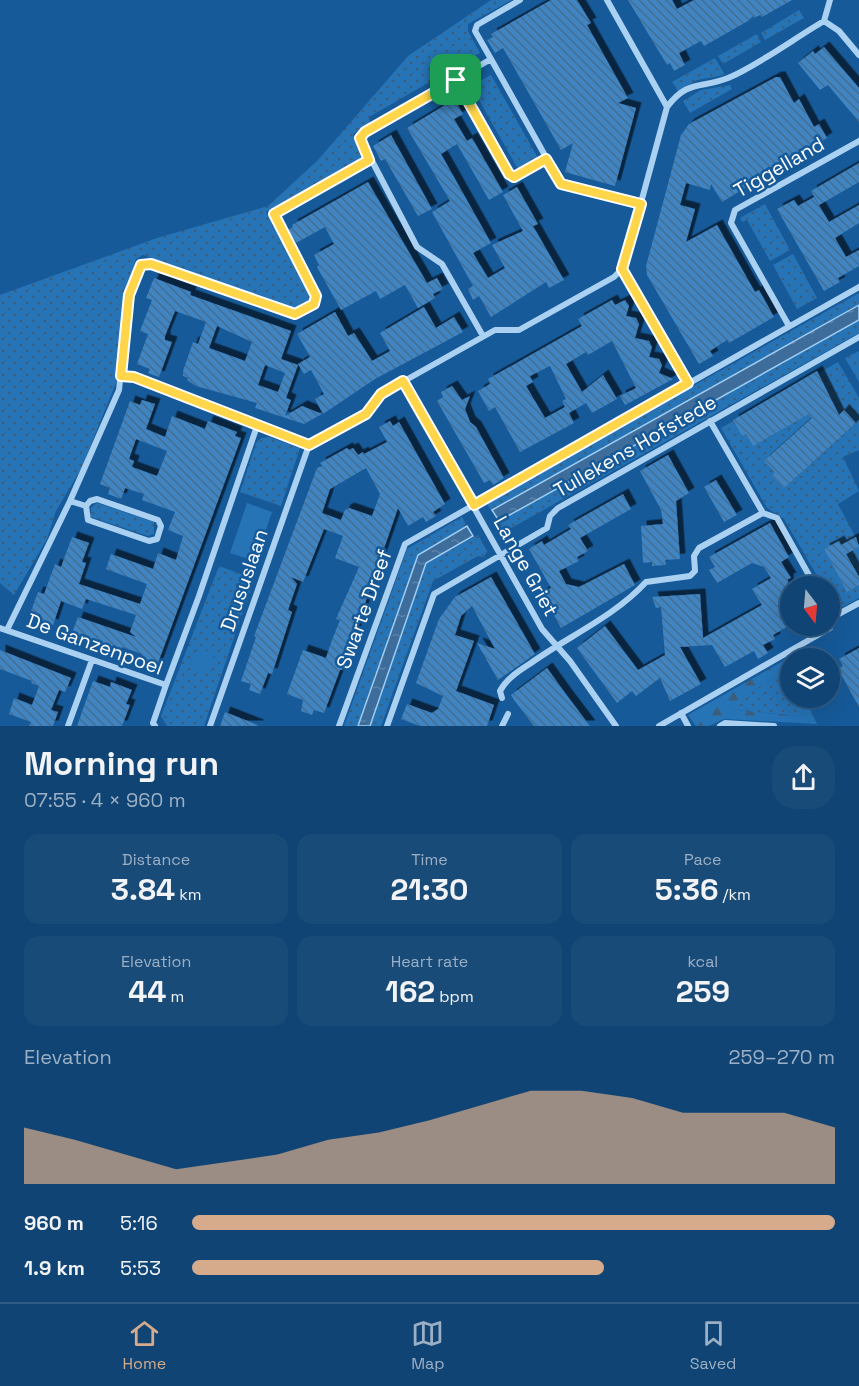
<!DOCTYPE html>
<html lang="en">
<head>
<meta charset="utf-8">
<style>
  :root { --surface:#104474; --page:#194b79; --text:#f1f3f6; --muted:#9cb0c5; --line:#305c86; --accent:#d6ab8b }
  body { margin:0; font-family:"Space Grotesk",sans-serif; background:var(--page); color:var(--text); height:100vh; display:flex; flex-direction:column; font-size:22px; white-space:nowrap }
  * { box-sizing:border-box; margin:0 }
  p { font-size:20px; color:var(--muted) }
  .icon { flex:none; width:33px; height:33px; fill:none; stroke:currentColor; stroke-width:2; stroke-linecap:round; stroke-linejoin:round }
  .map { position:relative; height:726px; overflow:hidden }
  .sheet { display:flex; flex-direction:column; background:var(--surface); flex:1 }
  .sheet>* { flex:none }
  .needle { width:39px; rotate:164deg }
  .buttons { position:absolute; left:780px; top:576px; display:grid; gap:12px }
  .buttons a { display:grid; place-items:center; width:60px; height:60px; border-radius:50%; background:var(--surface); box-shadow:0 6px 24px #0002,0 0 0 2px var(--line); font-size:30px }
  .pin { position:absolute; display:grid; place-items:center; width:51px; height:51px; color:#fff; margin:-26px; border-radius:12px; box-shadow:0 3px 9px #0006 }
  .round { display:grid; place-items:center; flex:none; width:63px; height:63px; border-radius:24px; background:var(--page) }
  .head { display:flex; align-items:center; justify-content:space-between; height:102px; padding:0 24px }
  h1 { font-size:33px; font-weight:700; line-height:45px }
  .figures { display:grid; grid-template-columns:repeat(3,1fr); gap:9px; height:102px; padding:6px 24px }
  .figures div { display:grid; align-content:center; border-radius:15px; background:var(--page); text-align:center }
  .figures b { font-size:30px; font-weight:700 }
  .figures small { font-size:16px; font-weight:400 }
  .figures p { font-size:16px }
  .chart { height:168px; padding:12px 24px }
  .chart p { display:flex; justify-content:space-between }
  .chart svg { width:100%; height:108px; margin-top:6px; fill:var(--accent); opacity:.7 }
  ul { padding:0 24px; list-style:none; font-size:20px }
  li { display:grid; grid-template-columns:96px 72px 1fr; align-items:center; height:45px }
  li i { height:15px; border-radius:8px; background:var(--accent) }
  .dock { display:flex; justify-content:space-around; align-items:center; height:84px; border-top:2px solid var(--line); background:var(--surface); font-size:16px; color:var(--muted) }
  .dock a { display:grid; justify-items:center; gap:3px }
  .dock .on { color:var(--accent) }
  .map>svg:first-child { display:block }
  .grass { fill:url(#grass-dots) }
  .forest { fill:url(#forest-firs) }
  .park { fill:#2673b6 }
  .water { fill:url(#water-ripples); stroke:#9ecdf4; stroke-width:1.5 }
  .building { fill:url(#building-back-hatch); fill-rule:evenodd; filter:url(#shadow) }
  .lines { fill:none; stroke-linecap:round; stroke-linejoin:round }
  .minor { stroke:#abd1f2; stroke-width:6 }
  .route-casing { stroke:#fff; stroke-width:12 }
  .route { stroke:#ffd54a; stroke-width:8 }
  .labels { text-anchor:middle; stroke-width:5; stroke-linejoin:round; paint-order:stroke }
  .street-label { font-size:20px; fill:#fff; stroke:#165a9a }
</style>
</head>
<body>
<div class="map">
<svg width="859" height="726" viewBox="0 0 859 726">
  <defs>
    <pattern id="grass-dots" width="8" height="8" patternUnits="userSpaceOnUse" patternTransform="scale(1.5)"><rect width="8" height="8" fill="#2673b6"/><path d="M2 2h.1M6 6h.1" fill="none" stroke="#3b5e7c" stroke-width="1.8" stroke-linecap="round"/></pattern>
    <pattern id="forest-firs" width="22" height="20" patternUnits="userSpaceOnUse" patternTransform="scale(1.5)"><rect width="22" height="20" fill="#2673b6"/><path d="M5 1l3.5 6h-7zM16 11l3.5 6h-7z" fill="#3b5e7c"/></pattern>
    <pattern id="water-ripples" width="26" height="14" patternUnits="userSpaceOnUse" patternTransform="scale(1.5)"><rect width="26" height="14" fill="#3e6d9b"/><path d="M2 4q2-2 4 0t4 0M15 11q2-2 4 0t4 0" fill="none" stroke="#5b83aa"/></pattern>
    <pattern id="building-back-hatch" width="6" height="6" patternUnits="userSpaceOnUse" patternTransform="scale(1.5)"><rect width="6" height="6" fill="#3f84c1"/><path d="M-1 5l2 2M0 0l6 6M5-1l2 2" fill="none" stroke="#446e92"/></pattern>
    <filter id="shadow"><feDropShadow dx="5.5" dy="-5.5" stdDeviation="0" flood-color="#0009"/></filter>
  </defs>
  <rect width="100%" height="100%" fill="#165a9a"/>
  <!-- grass -->
  <path class="grass" d="M491,0h21l-44,24v7l12,22 -111,64 1,6 -17,11 8,24 -95,54 46,87 -20,10 -149,-54 -7,4 -12,38 -8,86 -35,86 -25,42 -9,28 -33,56 -14,-12v-288l157,-57 111,-32 49,-45 91,-105z
    M799,10l5,8 -39,22 -4,-7z
    M757,34l4,8 -38,22 -5,-8z
    M715,58l10,17 -28,5 -19,11 -6,-9z
    M491,75l47,83 -20,11 -47,-83z
    M730,85l2,4 -42,24 -7,-12 18,-11z
    M765,204l25,46 -20,11 -23,-41 -5,2 -2,-4z
    M793,254l24,44 -20,11 -24,-44z
    M859,293v12l-367,207 -6,-10z
    M859,320v13l-353,198 3,8 -5,3 -9,-17 1,-8 3,4z
    M859,351v31l-14,-24z
    M838,362l21,36v52l-16,7 16,34 -21,13 21,40v54l-22,12 -7,-12v-12h-7l-39,-67 -17,-11 -46,-80z
    M269,437l31,11 -19,58 -41,-14 16,-49 5,-5z
    M97,503l57,19v12l-6,2 -57,-19v-9z
    M462,517l5,9 -49,29 -60,171h-14l63,-177z
    M478,535l9,16 -3,6 -6,-1 -45,25 -52,145h-11l56,-163z
    M219,566l35,13 -50,147h-37l-6,-10z
    M773,679l12,1 5,9v9h6l9,16 -5,2 -69,-6 -3,-5z"/>
  <!-- forest -->
  <path class="forest" d="M785,660l5,11v18l-5,-9 -12,-1 -44,26 3,5 68,6 5,-2 -9,-16h9l12,26 -93,-5 -15,7h-13l-8,-11z"/>
  <!-- park -->
  <path class="park" d="M247,503l25,9 -17,49 -25,-8z
    M192 661a11 11 0 1 1 22 0a11 11 0 1 1-22 0Z"/>
  <!-- water -->
  <path class="water" d="M859,305v15l-360,201 -7,-11z
    M467,526l6,10 -47,27 -56,163h-12l60,-171z"/>
  <!-- building -->
  <path class="building" d="M551,0h26l14,23 -4,2 41,73 -10,5 18,5 -21,78 -50,-14 8,-29 -12,7 -58,-102 -8,5 -8,-13 6,-3 -2,-3z
    M628,0h44l5,9 17,-9h98l-30,17 -2,-2 -6,3 -1,-2 -5,5 -44,25 -3,-5 -22,12 6,12 -11,6 -4,-8 -3,2z
    M824,47l35,41v34l-31,-37 -8,5 -22,-27 15,-12 2,3z
    M776,77h4l14,26 5,-4 15,28 5,-3 8,14 -105,64 -11,-18 -1,6 -24,-7 -6,22 15,4 -9,33 31,-17 38,67 4,-2 15,27 -45,26 -2,-3 -17,11 3,5 -14,8 -52,-89 -1,-9 35,-131 8,-11z
    M450,102l1,3 5,-3 7,12 -9,5 13,22 5,-3 31,54 -14,8 -32,-56 -16,10 50,89 -18,10 15,25 17,-10 -13,-23 31,-14 -20,-36 14,-8 21,37 -5,2 31,54 -15,8 -3,-6 -55,35 -12,-21 -6,4 -5,-11 5,-3 -41,-74 18,-11 -43,-73z
    M391,135l41,74 -14,7 -33,-57 -4,2 -8,-15z
    M859,163v19l-40,23 -8,-14z
    M368,182l59,101 10,-5 6,11 -10,5 2,4 -17,10 -13,-23 -25,14 -4,-8 -35,19 -24,-43 2,-2 -5,-10 20,-11 -9,-17 -29,16 -8,-13 5,-3 -1,-2z
    M814,197l15,25 30,-17v18l-24,15 11,19 13,-7v16l-21,12 2,4 -16,9 -47,-82 17,-9 4,6z
    M154,278l37,14 -1,3 101,36 -10,28 17,6 -12,33 5,2 -6,16 17,-10 20,8 -18,10 -49,-16 2,-5 -61,-17 -9,-6 1,-2 -5,-2v-5l10,-29 5,2 8,-22 -31,-11 -10,25v4l7,2 -13,35 -11,-4 2,-4 -13,-5 11,-30 -8,-3 12,-31 -6,-2zM217,326l35,16 -7,19 -36,-13zM265,365l20,8 -7,19 -20,-7z
    M612,300l3,5 10,-5 4,6 -3,10 10,2 3,6 -4,14 14,3 3,6 -3,10 10,2 3,6 -3,8 14,6 -48,26 -5,-9 16,-8 -24,-47 -24,14 -2,-3 -20,12 16,28 21,-17 14,24 -25,14 -6,-10 -17,10 5,10 -54,29 -25,-45 -6,4 -11,-20 12,-7 -2,-5 94,-53 -4,-7zM550,366l16,33 -4,2 3,6 -20,11 -19,-32 7,-4 -3,-6z
    M424,307l12,21 18,-11 9,15 -88,47 -52,35 -8,-15 9,-5 -13,-24 -7,4 -6,-10 12,-7 -13,-23 38,-22 13,24 6,-3 18,28 18,-10 -10,-18z
    M817,371l22,44 5,-5 12,13 -72,65 -12,-12 3,-4 -11,-11 48,-43 -3,-4 -56,32 -7,-12 -4,2 -9,-16z
    M452,386l10,14 8,-4 -5,13 5,13 6,5 28,51 -11,7 -3,-5 -6,3 -47,-82 6,-4 -2,-5z
    M142,400l13,4 -9,25 19,8 7,-21 33,13 3,-8 29,11 -2,4 6,2 -83,225 -3,3 -16,-6 3,-6 -20,-7 -1,3 -49,-17 6,-16 58,20 -6,-5 6,-17 -50,-16 -4,10 -21,-8 -8,24 -14,-4 2,-6 -10,-4 7,-19 6,2 11,-30 6,3 11,-30 17,6 -7,19 4,1 -7,21 61,20 7,-20 -41,-15 5,-15 42,15 5,-16 18,7 7,-24 -15,-6 7,-18 -33,-12 2,-6 -19,-6 -4,11 -13,-5 2,-6 -10,-4 30,-83 10,4zM136,439l31,12 -10,25 -25,-9 2,-6 -5,-2z
    M390,421l3,5 6,-4 46,82 -12,8 3,4 -10,6 -3,-5 -15,9 -10,-18 -56,162h-2l-16,43 -10,-3 -2,5 -11,-4 2,-11 -16,-6 16,-44 23,8 6,-18 8,-20 -4,-1 23,-52 -24,-9 8,-22 -19,-7 -21,53 -12,-5 6,7 -9,26 4,2 -20,62 -4,-1 -8,21 -11,-4 2,-6 -10,-3 15,-44 -2,-1 2,-5 61,-163 5,-2 -2,-3 27,-15 2,2 4,-2 5,7 5,-3 1,2 23,-12 -8,-15zM366,468l14,26 -8,22 -23,-8 -4,2 -4,10 -19,-7 8,-24z
    M668,455l21,38 -13,8 4,58 -15,1 1,5 -14,1v-4l-9,1 -2,-37 22,-2 -2,-14 -21,-39z
    M716,480l21,35 -13,7 -20,-35z
    M623,494l8,15 -51,29 8,13 -11,6 2,4 -20,10 7,13 13,3 45,-23 11,21 -74,43 -19,-35 9,-5 -22,-39 13,-8 2,4 27,-16 -3,-4z
    M770,523l19,34 -8,5 10,16 -3,1 2,46 -17,10 2,4 -12,6 5,8 -10,6 -4,-8 -29,16 -13,-22 -32,2 21,37 -31,17 -10,-23 -24,18 -4,-5 -15,12 -40,-55 28,-22 33,44 27,-15 -4,-48 -5,1 -4,-11 48,-3 3,44 59,-33 -10,-16 19,-11 -7,-11 -12,-4 -35,20 -8,-13 6,-3 -6,-10z
    M856,537l3,10 -13,7 13,23v8l-12,7 -23,-43 15,-8 2,4z
    M491,577l44,77 -37,26 -21,-37 18,6 -23,-43 -11,10 -6,19 19,6 -18,50 38,14 -7,21h-67l-19,-7 6,-15 25,9 6,-4 5,-13 -27,-13 23,-64 16,-22z
    M859,648v59l-21,-38 5,-3 -4,-7z
    M0,650l71,28 -6,14 -6,-2 -8,20 7,2 -5,14h-24l2,-4 -22,-8 5,-16 18,7 7,-19 -8,-3 1,-2 -32,-12z
    M547,668l21,29 22,29h-56l-20,-26 -3,-5z
    M93,681l17,6 1,-5 21,8 -6,14 4,1 -8,21h-45z
    M225,712l33,13v1h-38z"/>
  <g class="lines">
    <!-- minor -->
    <path class="minor" d="M607,0l60,107
      M824,21l6,-21
      M491,59l70,125 80,20
      M456,80l53,94 5,2 32,-17
      M622,269l66,114
      M789,326l-58,-103 4,-13 124,-69
      M483,336l-41,-72 -25,-17 -57,-109 5,-6 126,-73 -16,-28 2,-6 43,-25
      M121,376l13,1 175,68 57,-31 15,-20 114,-64h24l95,-53 8,-8 4,-11 41,-151c21,-28 34,-18 61,-29 29,-12 67,-40 96,-57l15,10 20,24
      M403,381l139,248 28,32 46,65
      M710,421l53,92 14,5 38,68
      M70,501l16,5 4,-5 7,-2 61,21 3,6 -4,13 -8,2 -61,-21 -2,-14
      M833,617l26,-14
      M0,628l166,57 -13,38 2,3
      M7,630l63,-129 49,-111 10,-95 12,-30 10,-1 144,50 19,-10 2,-8 -42,-82 95,-54
      M166,685l33,-89 58,-170
      M502,698l-2,-7c7,-13 19,-20 31,-28 38,-27 84,-47 115,-81l44,-6 5,-5 -1,-15 5,-8 64,-35
      M681,713l7,13
      M68,726l24,-66
      M210,726l99,-281
      M339,726l66,-182 454,-257
      M387,726l47,-132 113,-66 3,-12 8,-8 301,-171
      M502,726l6,-12
      M659,726l171,-98 3,-11 -3,-6
      M720,726l5,-3 49,3"/>
  </g>
  <g class="lines">
    <!-- route casing -->
    <g class="route-casing">
      <path id="route" d="M456,80l53,94 5,3 32,-18 15,25 80,20 -19,65 66,114 -214,122 -71,-124 -22,13 -15,20 -57,31 -175,-68 -13,-1 8,-81 12,-30 10,-1 144,50 19,-10 2,-8 -42,-82 95,-54 -9,-22 5,-6z"/>
    </g>
    <!-- route -->
    <use href="#route" class="route"/>
  </g>
  <g class="labels">
    <!-- street labels -->
    <g class="street-label">
      <text transform="translate(779 167) rotate(-30)" y="7">Tiggelland</text>
      <text transform="translate(635 446) rotate(-30)" y="7">Tullekens Hofstede</text>
      <text transform="translate(526 566) rotate(61)" y="7">Lange Griet</text>
      <text transform="translate(244 580) rotate(-71)" y="7">Drususlaan</text>
      <text transform="translate(364 609) rotate(-70)" y="7">Swarte Dreef</text>
      <text transform="translate(95 644) rotate(20)" y="7">De Ganzenpoel</text>
    </g>
  </g>
</svg>
<div class="buttons">
<a><svg class="needle" viewBox="-14 -14 28 28"><path d="M0-13l5 13h-10z" fill="#e53935"/><path d="M0 13l5-13h-10z" fill="#9cb0c5"/></svg></a>
<a><svg class="icon" aria-label="layers" viewBox="0 0 24 24"><path d="M12 4l9 5-9 5-9-5zM3 14l9 5 9-5"/></svg></a>
</div>
<div class="pin" style="left:456px;top:80px;background:#1e9e55"><svg class="icon" aria-label="arrive" viewBox="0 0 24 24"><path d="M6 21V4h12l-3 4 3 4H6"/></svg></div>
</div>
<section class="sheet">
<div class="head"><div><h1>Morning run</h1><p>07:55 · 4 × 960 m</p></div><a class="round"><svg class="icon" aria-label="share" viewBox="0 0 24 24"><path d="M12 15V3M7 8l5-5 5 5M5 13v7h14v-7"/></svg></a></div>
<div class="figures">
<div><p>Distance</p><b>3.84<small> km</small></b></div>
<div><p>Time</p><b>21:30</b></div>
<div><p>Pace</p><b>5:36<small> /km</small></b></div>
</div>
<div class="figures">
<div><p>Elevation</p><b>44<small> m</small></b></div>
<div><p>Heart rate</p><b>162<small> bpm</small></b></div>
<div><p>kcal</p><b>259</b></div>
</div>
<div class="chart"><p><span>Elevation</span>259–270 m</p>
<svg viewBox="0 0 160 44" preserveAspectRatio="none"><path d="M0 44V21L10 26L20 32L30 38L40 35L50 32L60 26L70 23L80 18L90 12L100 6L110 6L120 9L130 15L140 15L150 15L160 21V44z"/></svg>
</div>
<ul>
<li><b>960 m</b>5:16<i style="width:100%"></i></li>
<li><b>1.9 km</b>5:53<i style="width:64%"></i></li>
</ul>
</section>
<nav class="dock">
<a class="on"><svg class="icon" aria-label="home" viewBox="0 0 24 24"><path d="M3 11l9-7 9 7M6 9v11h12V9"/></svg>Home</a>
<a><svg class="icon" aria-label="map" viewBox="0 0 24 24"><path d="M3 6l6-2 6 2 6-2v14l-6 2-6-2-6 2zM9 4v14M15 6v14"/></svg>Map</a>
<a><svg class="icon" aria-label="saved" viewBox="0 0 24 24"><path d="M7 4h10v16l-5-4-5 4z"/></svg>Saved</a>
</nav>
</body>
</html>
